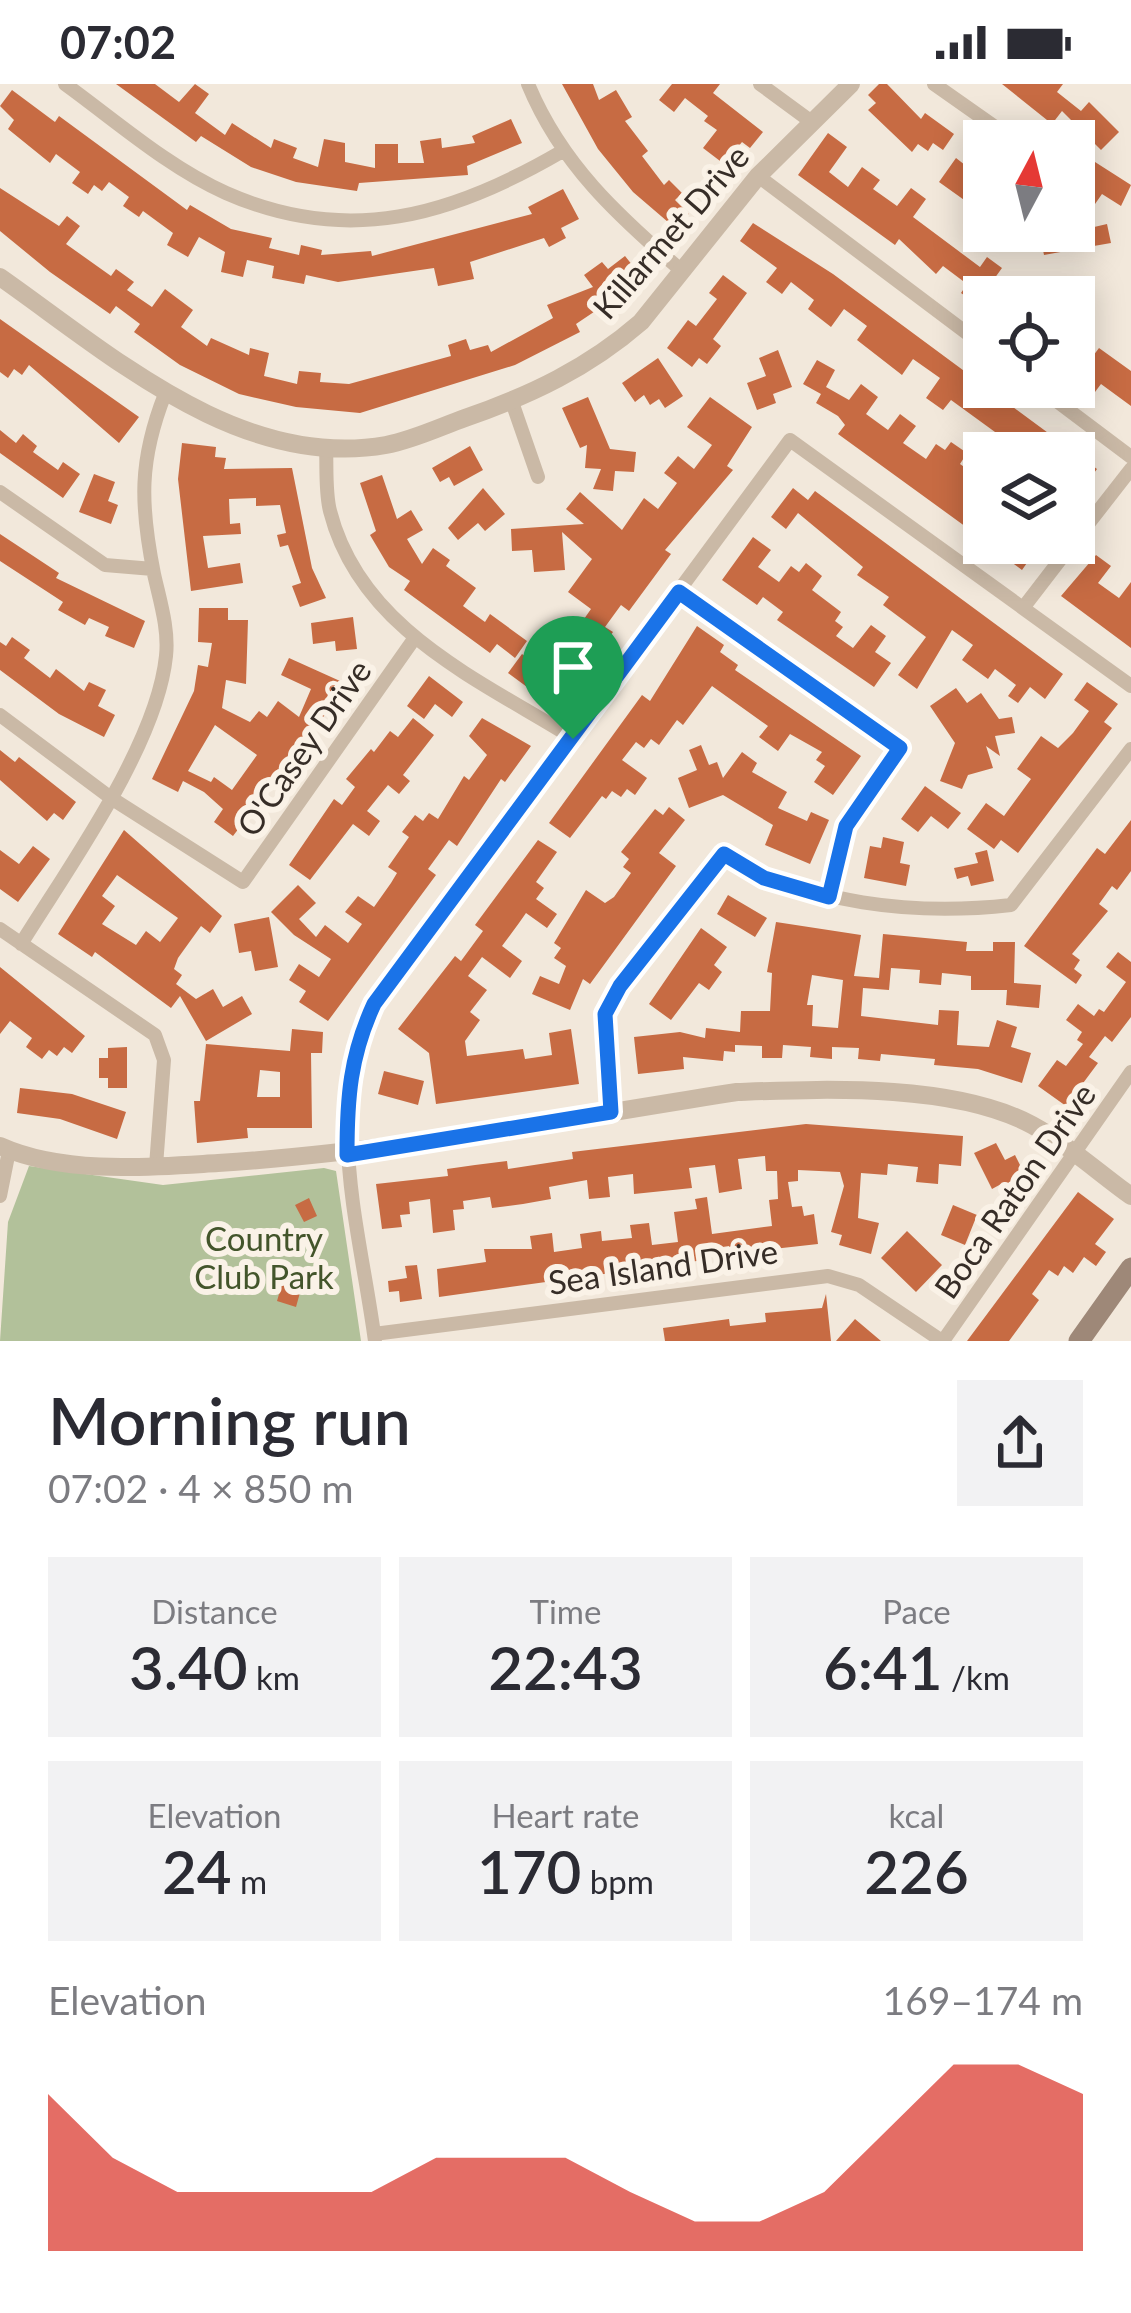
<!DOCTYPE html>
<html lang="en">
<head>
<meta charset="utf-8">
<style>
  :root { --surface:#fff; --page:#f2f2f3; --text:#2b2b33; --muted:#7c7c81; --accent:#d93025 }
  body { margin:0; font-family:Lato,sans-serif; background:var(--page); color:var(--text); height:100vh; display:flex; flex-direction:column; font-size:45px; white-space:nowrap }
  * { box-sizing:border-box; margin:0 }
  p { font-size:39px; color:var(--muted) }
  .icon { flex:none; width:66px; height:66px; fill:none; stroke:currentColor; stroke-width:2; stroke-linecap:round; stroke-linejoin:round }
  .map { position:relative; height:1257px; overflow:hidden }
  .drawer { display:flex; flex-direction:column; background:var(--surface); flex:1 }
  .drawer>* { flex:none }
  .needle { width:78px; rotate:7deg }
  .fabs { position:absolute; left:963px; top:36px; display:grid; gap:24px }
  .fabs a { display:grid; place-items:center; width:132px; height:132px; border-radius:0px; background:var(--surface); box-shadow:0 6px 30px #0003; font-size:60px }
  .pin { position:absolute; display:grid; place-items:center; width:102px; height:102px; color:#fff; margin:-123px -51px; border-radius:50% 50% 50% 0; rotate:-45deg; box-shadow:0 0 12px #0007 }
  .pin .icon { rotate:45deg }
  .round { display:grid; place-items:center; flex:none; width:126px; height:126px; border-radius:0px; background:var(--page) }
  .summary { display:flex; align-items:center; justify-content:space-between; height:204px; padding:0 48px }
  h1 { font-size:66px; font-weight:600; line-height:90px }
  .metrics { display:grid; grid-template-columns:repeat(3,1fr); gap:18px; height:204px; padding:12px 48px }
  .metrics div { display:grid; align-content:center; border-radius:0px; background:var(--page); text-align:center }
  .metrics b { font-size:60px; font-weight:600 }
  .metrics small { font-size:33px; font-weight:400 }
  .metrics p { font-size:33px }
  .chart { height:336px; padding:24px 48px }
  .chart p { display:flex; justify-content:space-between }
  .chart svg { width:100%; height:216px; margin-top:12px; fill:var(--accent); opacity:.7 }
  .status { display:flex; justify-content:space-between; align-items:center; height:84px; padding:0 60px; background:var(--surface); direction:ltr }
  .status svg { height:33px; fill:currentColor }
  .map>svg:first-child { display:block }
  .green { fill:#b2c19a }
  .building { fill:#c76b43; fill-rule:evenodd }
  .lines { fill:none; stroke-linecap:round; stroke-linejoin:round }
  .minor { stroke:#cab9a6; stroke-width:14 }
  .tertiary { stroke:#cab9a6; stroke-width:18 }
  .secondary { stroke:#9e8878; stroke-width:21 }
  .route-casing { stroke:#fff; stroke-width:24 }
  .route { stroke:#1a73e8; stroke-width:15 }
  .labels { text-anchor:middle; stroke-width:12; stroke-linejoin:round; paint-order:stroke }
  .street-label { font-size:33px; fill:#362d27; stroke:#faf2e7 }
  .park-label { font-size:33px; fill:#43552b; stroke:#faf2e7 }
</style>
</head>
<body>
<div class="status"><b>07:02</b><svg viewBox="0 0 49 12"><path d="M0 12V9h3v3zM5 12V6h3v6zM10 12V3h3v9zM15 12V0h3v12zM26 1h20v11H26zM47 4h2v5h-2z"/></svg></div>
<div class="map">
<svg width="1131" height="1257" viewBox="0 0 1131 1257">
  <rect width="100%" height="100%" fill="#f2e8db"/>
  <!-- green -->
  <path class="green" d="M29,1082l134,19 161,-17 12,3 25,170h-361l8,-119z"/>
  <!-- building -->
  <path class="building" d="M116,0h39l24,18 16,-18 14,10 -14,19 30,22 7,-12 39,25 3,-9 23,9 -4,10 25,9 6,-28 21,4v19l30,6v-24h23v19h26l-4,-22 21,-3 1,10 33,-5 -3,-7 39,-17 11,24 -55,23 1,9 -109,8 -2,8 -61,-9 -45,-15 -50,-31 -5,6z
    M562,0h31l6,16 17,-10 16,27 -7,4 23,30 -6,5 22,29 5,-5 13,13 -7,7 14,14 -14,14 -42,-36 -35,-43z
    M672,0h48l-7,9 50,39 -13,16 -8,-6 -18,22 -21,-16 14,-18 -13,-9 4,-5 -23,-18 -11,14 -15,-12z
    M879,0h8l34,35 4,-6 29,21 -11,16 -10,-7 -5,8 -10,-7 -6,8 -44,-42 8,-7 -8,-8z
    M1002,0h61l-6,8 24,19 8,-9 30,30 -18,18 -39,-39 -10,13z
    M12,6l43,32 4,-6 128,94 3,-5 41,24 41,9 -3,10 30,7 2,-10 21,5 -1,5 50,-4 1,5 160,-42 -4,-7 35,-18 16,30 -18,9 5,10 -17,9 -5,-9 -74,24 4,17 -36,7 -4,-18 -96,14 -32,-7 -2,9 -32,-6 2,-12 -27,-6 -4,17 -22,-5 4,-20 -26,-15 -11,20 -21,-12 6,-12 -30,-22 -4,6 -16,-11 6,-9 -20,-15 -7,9 -8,-6 -6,9 -16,-11 8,-11 -24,-18 -6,9 -42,-34 6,-9 -14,-14z
    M828,49l19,14 -18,25 19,15 14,-20 18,13 -7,9 24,17 14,-18 15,11 -13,18 67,50 7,-10 15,11 -13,18 16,11h-21v12l-23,-16 6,-9 -24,-18 -7,8 -37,-35 -4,6 -97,-70z
    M976,66l8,5v50l-12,-10 -5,7 -28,-20 17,-24 9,7z
    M1095,78l36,23 -10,21 -19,-12 -7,10 -19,-13z
    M0,104l59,38 8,-10 13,10 -14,18 45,32 5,-7 18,13 -7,8 25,17 13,-18 28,21 -12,17 26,19 4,-8 38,17 1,-7 19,5 -5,23 33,8 2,-13 22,2 -1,9 29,2 102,-28 -3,-11 18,-6 4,11 18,-5 3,7 62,-34 -6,-13 46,-18 -9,-12 18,-13 6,7 17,-13 12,15 -9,7 6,7 -58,39 4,8 -65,33 -155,48 -64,-6 -57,-13 -59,-29 -46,-33 6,-8 -24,-18 -6,8 -60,-42 -50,-41z
    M1091,126l-14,21 30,-7 4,19 -23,4 -1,-9 -23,4 2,9 -22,4 -5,-24h35v-18z
    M753,139l80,51 264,195 -14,19 -9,-6v-29h-34l-9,-6 -5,6h-30l10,-13 -55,-40 -8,10 -17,-12 14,-20 -27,-19 -11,16 -45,-35 10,-14 -23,-17 -13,18 -23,-18 6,-9 -23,-18 -9,12 -16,-12 11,-14 -37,-27z
    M723,191l24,18 -34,46 8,7 -14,18 -8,-6 -7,9 -25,-19 21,-28 8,6 21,-27 -8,-6z
    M0,235l139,98 -20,26 -90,-78 -7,10 -8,-6 -6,9 -8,-6z
    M1074,259l19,13 6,-8 32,23v35l-30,-22 -6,8 -21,-16z
    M778,266l14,37 -19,7 3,9 -19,7 -10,-27 19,-7 -7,-18z
    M658,274l25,38 -18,12 -6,-9 -9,6 -6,-10 -9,7 -13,-19z
    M817,276l18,10 -9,17 23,13 12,-16 17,13 -12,17 22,16 12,-16 16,12 -13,17 23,16 10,-15 9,6 6,-8 16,11 -7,11 24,17v59l-146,-106 7,-9 -7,-9 -22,-13 5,-9 -18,-10z
    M588,313l22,52 26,3 -2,20 -19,-1 -2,20 -20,-2 8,-20 -16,-1 2,-23 -7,3 -18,-40z
    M710,313l42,30 -25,39 6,4 -68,80 6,4 -42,57 -8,-6 -16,22 8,5 -56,77 -49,-36 14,-19 16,12 8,-9 8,5 37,-53 -23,-17 24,-33 -30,-27 3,38 -31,2 -2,-22 -20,1 -1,-22 73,-5 -18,-15 14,-17 42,38 22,-32 14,11 19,-26 -13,-10 14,-17 16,13 18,-24 -25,-18z
    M0,346l16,13 7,-9 14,12 -4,6 25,18 5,-8 17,12 -17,24 -63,-45z
    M182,359l34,4 -1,10 11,1 -2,11 68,-1 20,100 14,30 -26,9 -8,-21 9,-3 -13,-38 -8,2 -3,-12 9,-2 -6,-28 -24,1v-8l-27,1 1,25 10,-1 1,11 -38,2 5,32 32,-5 3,20 -52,8 -13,-112z
    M470,362l13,24 -29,16 -5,-9 -9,5 -8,-14z
    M94,390l21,8 -7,19 10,4 -7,19 -32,-12z
    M382,391l15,44 14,-9 12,20 -16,9 15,25 11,-16 17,12 -4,6 30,22 -13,18 22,16 5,-8 37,27 -12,17 -18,-14 -7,9 -86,-63 6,-9 -21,-14 -19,-32 6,-4 -16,-48z
    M483,404l22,26 -20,17 -7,-8 -20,17 -10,-12z
    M793,404l15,12 7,-9 248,183 -18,25 -15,-12 -12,16 -10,-7 8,-11 -21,-16 -7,10 -26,-19 11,-15 -21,-15 -35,59 -19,-14 28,-38 -43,-32 6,-8 -32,-22 6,-8 -65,-54 -12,16 -15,-12z
    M0,450l59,39 -3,5 89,43 -11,27 -29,-12 4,-9 -20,-9 -4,7 -27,-15 5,-8 -63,-41z
    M753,453l18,13 -13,17 21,15 12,-16 8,6 7,-9 16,13 -10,14 29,22 -6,9 8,6 -7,9 17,12 18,-23 15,11 -11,16 16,11 -17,24 -97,-67 6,-8 -20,-15 -6,8 -35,-25z
    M985,459h56l-19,27z
    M1096,471l15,11 -13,17 21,15 12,-16v66l-70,-52z
    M199,524h29v12h20l-2,64 -20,-4 -4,28 28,14 9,-11 8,6 11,-16 21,16 12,-28 -30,-14 8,-17 51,23 -16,35 -91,120 -19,-14 9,-13 -19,-17 -21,-11 -5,11 -26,-13 42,-88 4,-26 10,2 4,-24 -14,-1zM215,641l42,30 -25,35 -18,-13 -3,5 -23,-11z
    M353,533l4,32 -21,2 -1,-10 -22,3 -2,-21z
    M697,542l27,19 -4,7 18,13 -3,5 126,86 -28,39 -19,-13 11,-16 -9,-6 6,-8 -32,-18 -12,17 -19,-14 9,-11 -56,-40 -29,39 -6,-5 -18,25 -8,-6 -7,9 -8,-6 -14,18 25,18 -12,17 -8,-6 -6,8 -9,-6 -6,8 -4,-3 -32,42 -21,-15 93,-128 8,6z
    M12,553l18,13 -6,8 26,20 6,-9 28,22 5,-9 17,8 -8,16 17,9 -11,22 -45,-23 -59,-44v-28l6,4z
    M429,592l34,26 -11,15 -17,-13 -11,15 -17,-13z
    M1087,598l31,22 -14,18 8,6 -94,125 -17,-13 -7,9 -27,-20 19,-26 18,13 27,-37 -14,-10 24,-33 17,12 15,-15 16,-22 -15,-11z
    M956,604l11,15 14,-10 18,26 13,-2 3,16 -20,3 5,20 -14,-10 7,22 -25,7 -6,14 -22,-8 15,-38 -25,-37z
    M413,634l21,17 -31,40 7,6 -11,13 -11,-9 -21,26 13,10 -11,15 -16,-12 -43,56 -21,-15 45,-66 8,6 13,-18 -9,-8 25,-30 3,3 16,-21 8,6z
    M482,634l49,28 -26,36 -4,-3 -44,67 -8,-6 -21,29 8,6 -108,146 -29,-19 7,-11 -17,-11 10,-16 20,13 12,-18 -37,-24 -23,-23 27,-27 18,18 -17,16 17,18 9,-12 23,18 14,-19 -17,-12 13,-16 16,11 17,-24 6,-10 -9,-6 21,-30 -7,-5 13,-17 8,6 6,-8 9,6 26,-43 5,4 18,-25 -18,-19z
    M701,661l8,20 8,-3 6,16 19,-26 15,11 -5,9 35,20 -9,16 29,13 4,-9 18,8 -19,44 -45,-19 8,-20 -50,-30 -34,13 -11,-30 19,-8 -8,-20z
    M0,666l15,12 4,-5 57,45 -13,18 -9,-7 -7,8 -47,-41z
    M925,702l36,27 -13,16 -17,-13 -13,16 -17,-13z
    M669,723l16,13 -26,33 17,13 -86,118 -7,-5 -13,31 -38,-16 8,-18 19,8 7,-18 -12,-8 7,-10 -7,-5 32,-53 19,13 9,-6 17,-24 -8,-6 6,-8 -8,-7 34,-43 8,6z
    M1131,736v51l-14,19 -5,-4 -13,18 9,7 -36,43 8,6 -6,9 8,6 -6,9 -52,-38 73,-98 8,6z
    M124,746l98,86 -12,17 -9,-7 -23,32 -4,11 8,6 -6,9 20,15 17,-10 10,18 19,-11 10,18 -46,27 -26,-45 -9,12 -76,-56 -3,5 -34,-23zM117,791l61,43 -18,24 -14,-11 -10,14 -34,-21 13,-18 -13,-10z
    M883,753l21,5 -4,21 10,2 -4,21 -42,-8 6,-32 11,2z
    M538,756l19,12 -21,30 8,6 -8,11 21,15 -10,14 -21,-15 -7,10 -17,23 20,15 -12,17 -28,-21 -14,19 19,14 -17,22 10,8 -15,21 2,15 56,-7 2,10 27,-4 -3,-22 22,-4 8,55 -143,20 -7,-51 -31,-24 57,-73 6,5 22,-30 -8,-6z
    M33,762l17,13 -32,43 -18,-13v-39l19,14z
    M987,766l7,31 -23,5 -3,-10 -11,3 -3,-11 24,-5 -3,-10z
    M728,811l39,23 -12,19 -38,-23z
    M269,833l9,50 -23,4 -4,-20 -12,2 -5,-29z
    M776,838l85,13 -7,41 25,2 4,-44 84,8 -1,9h27v-9h22l-1,41 27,2 -2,23 -33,-3 1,-15h-36v-14l-29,-3 -1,12 -22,-2 1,-13 -29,-2 -2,22 -26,-2 -2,28 77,9 1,-15 20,1 -2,34 32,2 8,-27 20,7 -6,20 20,6 -9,30 -44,-14 -44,-4 1,-6 -54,-5 -1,7 -22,-2 1,-11 -27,-1v12l-22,-2 1,-10 -28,-2 -1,13h-20v-12l-27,-1v7l-11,-1 -1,10 -40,-4 1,12 -46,5 -4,-37 46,-5 25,6 1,-10 34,4 1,-21h29l2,-38 -5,-1zM812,891l31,5 -5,48 -26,-2 1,-21h-6z
    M701,844l26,19 -13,18 8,7 -13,18 -10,-7 -28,37 -22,-16z
    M1118,868l13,10v55l-19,25 -7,-6 -16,21 9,6 -32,43 -28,-20 19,-26 9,6 17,-22 -6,-4 5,-8 -16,-12 12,-16 16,12 5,-7 5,3 22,-30 -20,-15z
    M0,883l85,69 -13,17 -8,-6 -7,9 -8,-6 -7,9 -16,-12 6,-9 -22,-17 -10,13z
    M292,945l31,3 -1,21h-11l1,75h-65l1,10 -51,5 -3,-42h6l6,-57 84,7zM260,986l20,2v25h-23z
    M127,963v41h-19v-10h-9v-20h9v-10z
    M384,987l40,10 -6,24 -40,-11z
    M20,1004l52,6 54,18 -9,27 -57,-20 -43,-6z
    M806,1040l157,12 -2,30 -22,-2 -1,20 -22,-2 2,-15 -30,-3 -1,11 -26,-2 -3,45 21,5 -8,31 -32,-9 3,-10 -11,-3 13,-46 -4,-14 -42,-2v11l-10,1 4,25 10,-1 2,10 10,-2 4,30 -88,10 -1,-8 -26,4 1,10 -265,37 -2,-28 49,-7 -2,-13h48l-2,-13 22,-3 2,19 28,-4 -2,-14 21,-3 1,10 30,-3 -2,-13 19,-2 3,22 26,-3 -4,-30 23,-3 -2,-10 12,-2 5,37 60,-8 -3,-26 9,-1 -1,-28h-11l-1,-15 -27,3 4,30 -23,4 -4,-28 -26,3 3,20 -58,6 -1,-20 -25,3 2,20 -21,2 -2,-19 -38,7 2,12 -28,5 -31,4 -2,-11 -27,4 1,8 -11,1 2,20 -22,3 -3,-34 -21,3 1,12 -10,1 2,12 -20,2 -6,-45 72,-8 -1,-7 28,-4 32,-4 1,8 65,-10 -1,-7z
    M996,1059l9,17 10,-5 9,18 -11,5 5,9 -11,5 -4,-9 -11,6 -18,-36z
    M1078,1108l36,27 -19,25 11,8 -10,14 -12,-9 -11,16 -9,-7 -6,10 -9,-6 -17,24 7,6 -30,41h-42z
    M309,1114l8,18 -13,6 -9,-17z
    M953,1121l24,10 -12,30 -24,-10z
    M907,1147l35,34 -26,27 -35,-34z
    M417,1181l5,34 -22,3 -1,-11 -10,1 -1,-11 19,-3 -2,-12z
    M282,1200l19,5 -5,18 -19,-6z
    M826,1210l5,47h-166l-2,-13 66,-9 1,7 36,-4 -1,-9 57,-5z
    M855,1235l26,22h-45z"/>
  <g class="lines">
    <!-- minor -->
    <path class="minor" d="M65,0c51,37 103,83 161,109 122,54 227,22 335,-41
      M528,0c33,80 90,132 154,187
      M760,0l49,36
      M934,0l81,57
      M758,92l226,170
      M1038,303l93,70
      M512,318l26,75
      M326,363c1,20 -1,44 4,64 30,118 148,168 243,227
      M0,408l105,73 48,4
      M1074,458l57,-73
      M679,509l221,155 -54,78 -17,71
      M1023,524l50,-65
      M0,631l111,83 132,84 171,-243
      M0,845l155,106 9,25 -8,106
      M21,860c47,-76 136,-199 145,-288 3,-27 -6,-55 -12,-82 -14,-70 -15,-114 11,-180
      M612,1028l-7,-98 15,-28 104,-132c84,50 190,62 287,51l120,-156
      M0,1112l9,-45
      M374,1250l454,-58 31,9 83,56
      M375,1257c-16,-119 -52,-223 -1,-337l416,-564 341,246
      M943,1257l188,-269"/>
    <!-- tertiary -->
    <path class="tertiary" d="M0,193c110,77 240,194 386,168 27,-5 54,-18 79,-27 66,-23 123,-50 176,-96l117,-146 93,-92
      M0,1062c64,29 151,21 218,17 175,-11 346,-44 519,-71 88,-3 217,-9 295,33 35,19 67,48 99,71"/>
    <!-- secondary -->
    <path class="secondary" d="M1079,1257l52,-73"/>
  </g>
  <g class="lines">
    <!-- route casing -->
    <g class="route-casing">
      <path id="route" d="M679,508l221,156 -54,78 -17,71 -65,-19 -40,-24 -104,132 -15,28 6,98 -264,43c0,-57 3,-99 27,-151z"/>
    </g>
    <!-- route -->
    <use href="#route" class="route"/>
  </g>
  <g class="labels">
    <!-- street labels -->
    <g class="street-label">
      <text transform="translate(671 148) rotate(-49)" y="12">Killarmet Drive</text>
      <text transform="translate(304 664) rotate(-55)" y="12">O'Casey Drive</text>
      <text transform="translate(1015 1107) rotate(-55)" y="12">Boca Raton Drive</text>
      <text transform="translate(663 1183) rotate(-8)" y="12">Sea Island Drive</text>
    </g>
    <!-- park labels -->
    <g class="park-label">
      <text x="264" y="1167">Country<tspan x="264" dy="38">Club Park</tspan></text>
    </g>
  </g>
</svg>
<div class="fabs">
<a><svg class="needle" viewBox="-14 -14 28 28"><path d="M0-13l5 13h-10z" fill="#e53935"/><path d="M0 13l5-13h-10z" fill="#7c7c81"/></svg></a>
<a><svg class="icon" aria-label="locate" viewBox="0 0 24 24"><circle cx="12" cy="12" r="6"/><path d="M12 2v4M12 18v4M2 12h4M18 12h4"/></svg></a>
<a><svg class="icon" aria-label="layers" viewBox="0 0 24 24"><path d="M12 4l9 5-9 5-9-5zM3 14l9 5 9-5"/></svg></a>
</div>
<div class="pin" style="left:573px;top:655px;background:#1e9e55"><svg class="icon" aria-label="arrive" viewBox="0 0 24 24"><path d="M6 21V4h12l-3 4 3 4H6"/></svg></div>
</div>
<section class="drawer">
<div class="summary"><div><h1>Morning run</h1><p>07:02 · 4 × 850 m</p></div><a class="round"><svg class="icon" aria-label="share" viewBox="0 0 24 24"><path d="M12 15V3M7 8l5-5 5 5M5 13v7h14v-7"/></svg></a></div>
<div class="metrics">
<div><p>Distance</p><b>3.40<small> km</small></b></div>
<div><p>Time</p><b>22:43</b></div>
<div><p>Pace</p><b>6:41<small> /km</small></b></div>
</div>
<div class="metrics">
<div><p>Elevation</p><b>24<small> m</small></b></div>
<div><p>Heart rate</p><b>170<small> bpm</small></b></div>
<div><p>kcal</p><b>226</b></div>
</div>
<div class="chart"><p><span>Elevation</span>169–174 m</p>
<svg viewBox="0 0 160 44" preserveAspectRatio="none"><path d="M0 44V12L10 25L20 32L30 32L40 32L50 32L60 25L70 25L80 25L90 32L100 38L110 38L120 32L130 19L140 6L150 6L160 12V44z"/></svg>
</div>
</section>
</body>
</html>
